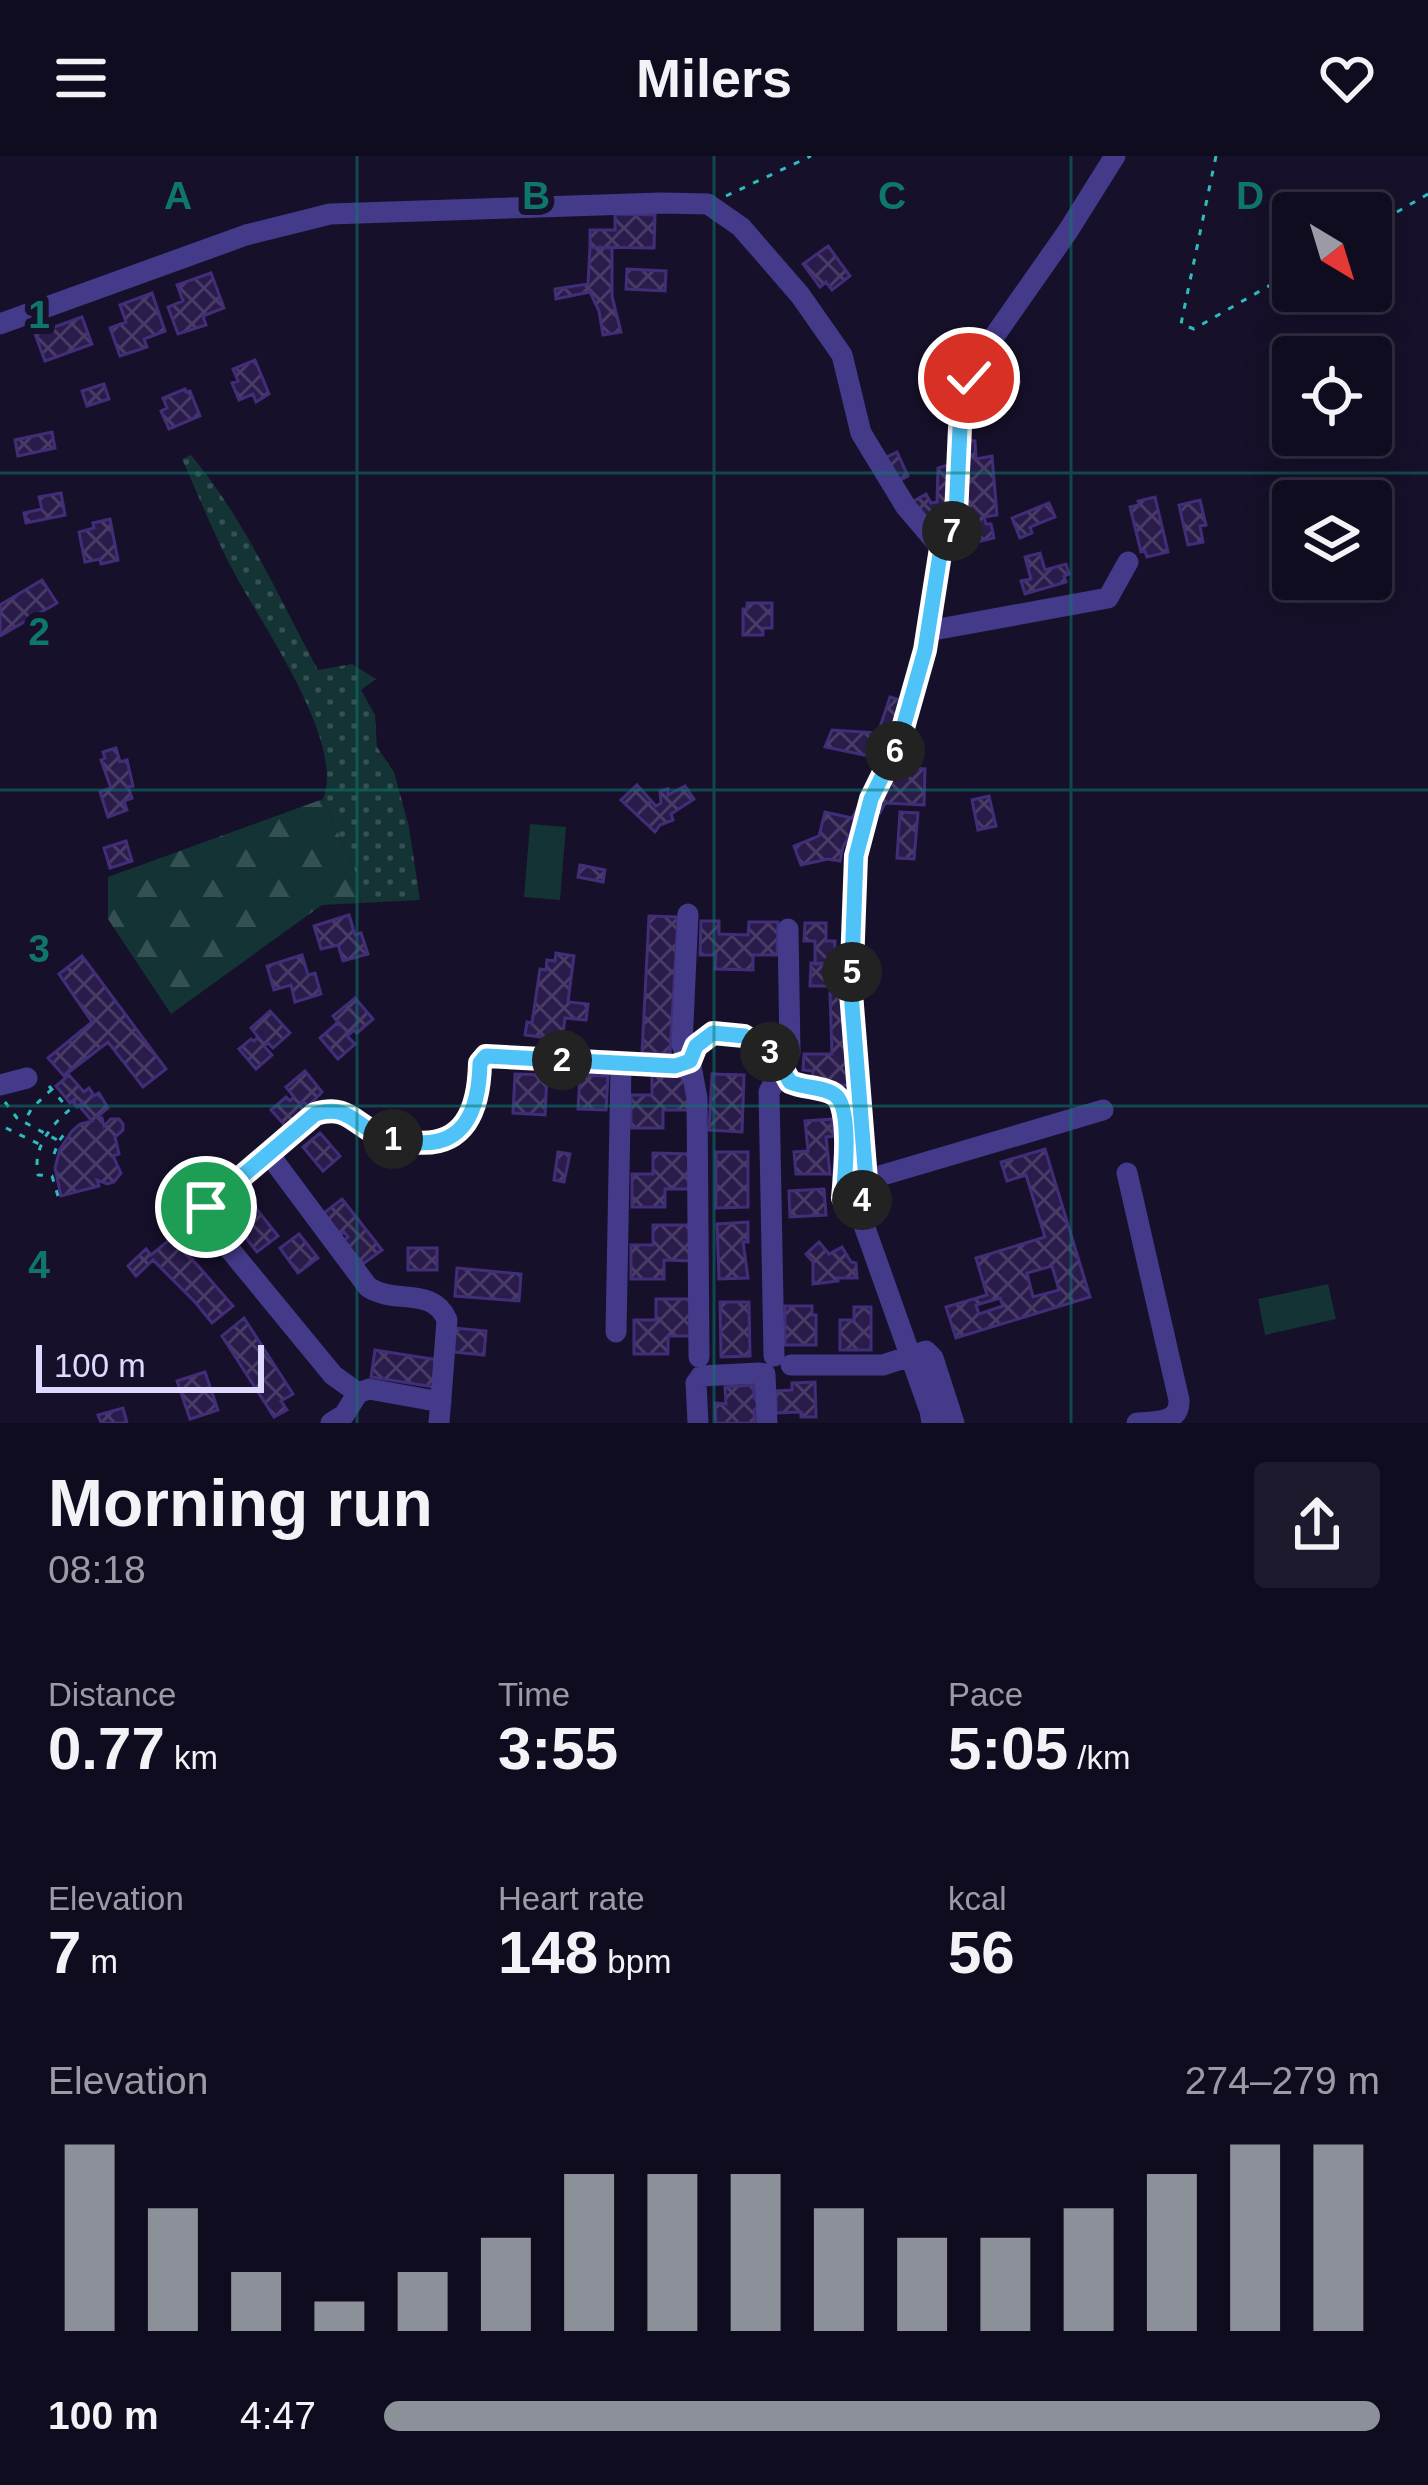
<!DOCTYPE html>
<html lang="en">
<head>
<meta charset="utf-8">
<style>
  :root { --surface:#100c20; --page:#1e1a2d; --text:#f1f3f6; --muted:#9c9ba5; --line:#302c3e; --accent:#8c9099 }
  body { margin:0; font-family:Helvetica,sans-serif; background:var(--page); color:var(--text); height:100vh; display:flex; flex-direction:column; font-size:45px; white-space:nowrap }
  * { box-sizing:border-box; margin:0 }
  p { font-size:39px; color:var(--muted) }
  .icon { flex:none; width:66px; height:66px; fill:none; stroke:currentColor; stroke-width:2; stroke-linecap:round; stroke-linejoin:round }
  .map { position:relative; height:1267px; overflow:hidden }
  .details { display:flex; flex-direction:column; background:var(--surface); flex:1 }
  .details>* { flex:none }
  .needle { width:78px; rotate:142deg }
  .tools { position:absolute; left:1272px; top:36px; display:grid; gap:24px }
  .tools a { display:grid; place-items:center; width:120px; height:120px; border-radius:12px; background:var(--surface); box-shadow:0 6px 30px #0003,0 0 0 3px var(--line); font-size:60px }
  .scale { position:absolute; left:36px; bottom:30px; width:228px; box-sizing:border-box; padding-left:12px; border:6px solid #e0d9ff; border-top:0; font-size:33px; line-height:42px; white-space:nowrap; color:#e0d9ff; -webkit-text-stroke:9px #16102a; paint-order:stroke }
  .pin { position:absolute; display:grid; place-items:center; width:102px; height:102px; color:#fff; margin:-51px; border:6px solid #fff; border-radius:50%; box-shadow:0 3px 12px #0007 }
  .km { position:absolute; width:60px; height:60px; margin:-30px; border-radius:50%; background:#222; color:#fff; font-size:33px; line-height:60px; text-align:center }
  .round { display:grid; place-items:center; flex:none; width:126px; height:126px; border-radius:12px; background:var(--page) }
  .head { display:flex; align-items:center; justify-content:space-between; height:204px; padding:0 48px }
  h1 { font-size:66px; font-weight:700; line-height:90px }
  .metrics { display:grid; grid-template-columns:repeat(3,1fr); gap:18px; height:204px; padding:12px 48px }
  .metrics div { display:grid; align-content:center }
  .metrics b { font-size:60px; font-weight:700 }
  .metrics small { font-size:33px; font-weight:400 }
  .metrics p { font-size:33px }
  .chart { height:336px; padding:24px 48px }
  .chart p { display:flex; justify-content:space-between }
  .chart svg { width:100%; height:216px; margin-top:12px; stroke:var(--accent); stroke-width:6 }
  ul { padding:0 48px; list-style:none; font-size:39px }
  li { display:grid; grid-template-columns:192px 144px 1fr; align-items:center; height:90px }
  li i { height:30px; border-radius:15px; background:var(--accent) }
  header { display:flex; justify-content:space-between; align-items:center; height:156px; padding:0 48px; background:var(--surface); font-size:54px; font-weight:700 }
  .map>svg:first-child { display:block }
  .grass { fill:url(#grass-dots) }
  .forest { fill:url(#forest-firs) }
  .pitch { fill:#133334 }
  .building { fill:url(#building-cross-hatch); stroke:#422d78; stroke-width:3; fill-rule:evenodd }
  .lines { fill:none; stroke-linecap:round; stroke-linejoin:round }
  .path { stroke:#2ebcbe; stroke-width:3; stroke-dasharray:6 9; stroke-linecap:butt }
  .minor { stroke:#433a8a; stroke-width:21 }
  .route-casing { stroke:#fff; stroke-width:24 }
  .route { stroke:#4fc3f7; stroke-width:15 }
  .grid { fill:none; stroke:#0f766e; stroke-width:3; stroke-opacity:0.55 }
  .grid-label { font-size:39px; text-anchor:middle; font-weight:bold; fill:#0f766e; stroke:#16102a; stroke-width:12; stroke-linejoin:round; paint-order:stroke }
</style>
</head>
<body>
<header><svg class="icon" aria-label="menu" viewBox="0 0 24 24"><path d="M4 6h16M4 12h16M4 18h16"/></svg>Milers<svg class="icon" aria-label="heart" viewBox="0 0 24 24"><path d="M12 20l-8-8c-3-5 5-10 8-4 3-6 11-1 8 4z"/></svg></header>
<div class="map">
<svg width="1428" height="1267" viewBox="0 0 1428 1267">
  <defs>
    <pattern id="grass-dots" width="8" height="8" patternUnits="userSpaceOnUse" patternTransform="scale(3)"><rect width="8" height="8" fill="#133334"/><path d="M2 2h.1M6 6h.1" fill="none" stroke="#355052" stroke-width="1.8" stroke-linecap="round"/></pattern>
    <pattern id="forest-firs" width="22" height="20" patternUnits="userSpaceOnUse" patternTransform="scale(3)"><rect width="22" height="20" fill="#133334"/><path d="M5 1l3.5 6h-7zM16 11l3.5 6h-7z" fill="#355052"/></pattern>
    <pattern id="building-cross-hatch" width="8" height="8" patternUnits="userSpaceOnUse" patternTransform="scale(3)"><rect width="8" height="8" fill="#291c4b"/><path d="M0 0l8 8M0 8l8-8" fill="none" stroke="#483c66"/></pattern>
  </defs>
  <rect width="100%" height="100%" fill="#16102a"/>
  <!-- grass -->
  <path class="grass" d="M191,299c53,63 88,143 127,215l34,-6 24,15 -15,11 14,25 2,32 17,25 15,55 11,73 -59,3 -6,-32 -32,-72c23,-54 -60,-173 -86,-221 -21,-38 -37,-79 -55,-119z"/>
  <!-- forest -->
  <path class="forest" d="M323,643l32,72 6,32 -39,2 -151,109 -63,-95v-42z"/>
  <!-- pitch -->
  <path class="pitch" d="M530,668l36,3 -6,73 -36,-3z
    M1328,1128l8,35 -71,16 -7,-36z"/>
  <!-- building -->
  <path class="building" d="M615,58l40,1 -1,33 -64,-1v-17h25z
    M828,90l22,30 -18,14 -6,-8 -6,5 -17,-23z
    M590,91l22,1v48l9,36 -18,3 -4,-24 -9,-19 -34,7 -1,-10 33,-5z
    M627,113l39,2 -1,20 -39,-2z
    M211,117l13,35 -21,8 3,9 -28,9 -10,-27 15,-6 -6,-16z
    M152,137l13,38 -21,8 3,8 -27,9 -10,-28 16,-6 -6,-17z
    M82,161l10,27 -47,17 -10,-27z
    M255,204l14,34 -13,8 -3,-8 -14,6 -7,-17 6,-2 -5,-12z
    M1008,221l12,5 -11,23 -12,-5z
    M104,228l5,15 -22,7 -5,-15z
    M185,233l1,3 4,-1 10,25 -31,13 -8,-18 6,-3 -4,-10z
    M52,276l3,16 -37,8 -3,-16z
    M963,284l12,1 1,18 16,-3 5,59 -13,2 2,7h5l3,14 -42,10z
    M897,296l11,24 -11,6 -12,-24z
    M951,308l-5,70 -11,4 -23,-36 14,-8 5,9 6,-1 1,-34z
    M61,337l4,22 -39,8 -2,-10 18,-4 -3,-12z
    M1155,341l13,55 -21,5 -2,-6 -4,1 -11,-45 9,-2 -1,-4z
    M1200,344l6,25 -6,1 3,16 -15,3 -9,-40z
    M1049,347l6,14 -25,10 2,6 -12,5 -8,-20z
    M110,363l8,41 -17,4 -1,-5 -15,3 -6,-30 15,-4 -1,-5z
    M1040,397l5,17 21,-6 3,10 -5,2 2,6 -41,12 -4,-13 10,-2 -6,-22z
    M42,424l15,23 -57,33v-31z
    M747,447h25v25h-9v7h-20v-26h4z
    M890,541l16,5 -18,58 -63,-13 7,-17 46,3z
    M116,592l4,14 7,-2 6,26 -5,1 4,11 -8,3 3,9 -19,7 -8,-25 11,-4 -10,-28 4,-2 -2,-6z
    M896,606l12,6 17,1 -1,36 -39,-2 -5,10 -6,-3z
    M637,629l19,21 5,-3 -1,-12 8,-2v6l17,-9 9,13 -23,15 2,6 -13,5 -5,7 -34,-32z
    M989,640l7,30 -18,4 -6,-30z
    M857,653l5,4 -19,34 -3,14 -12,-2 -27,6 -7,-19 25,-10 6,-24 27,6z
    M900,656l18,1 -4,46 -17,-1z
    M126,685l6,20 -22,7 -6,-20z
    M580,709l25,5 -2,12 -25,-5z
    M349,759l6,20 6,-2 7,21 -25,7 -5,-16 -17,4 -7,-23z
    M649,760l29,1 -8,137 -28,-1z
    M701,765h18v13l29,1 1,-13h29l-1,33h-24v15l-38,-1 1,-14h-16z
    M805,767h21v18h9l-1,23h-19v-23h-11z
    M556,797l18,3 -6,46 20,2 -2,16 -21,-2 -3,22 -37,-5 2,-13 5,1 8,-54 6,1 1,-10 8,1z
    M302,799l6,20 7,-2 6,21 -26,8 -4,-17 -17,5 -7,-24z
    M82,800l84,113 -23,18 -35,-45 -44,34 -16,-18 44,-36 -33,-48z
    M811,807l23,1v22h-24z
    M830,837l16,1 7,92 -41,-3 1,-12 -10,-1 1,-16h28z
    M355,842l18,21 -16,14 -3,-3 -7,6 8,8 -17,15 -18,-21 16,-14 4,1 -7,-9z
    M270,855l20,22 -17,15 -5,-5 -4,3 8,9 -16,14 -17,-20 12,-10 3,2 4,-4 -7,-9z
    M305,915l17,21 -14,14 -4,-4 -5,3 7,9 -18,15 -17,-19 15,-13 4,4 4,-4 -8,-10z
    M515,918l32,1 -2,40 -32,-2z
    M712,918l32,1 -2,57 -33,-2z
    M69,919l15,17 5,-4 4,6 -3,4 9,-5 9,15 -11,9 5,1 2,8 7,-7h8l4,5v6l-8,7 4,17 -6,2 8,17 -7,9 -7,2 -10,-4 2,6 -38,10 -6,-28 5,-19 12,-18 8,-7 12,-3 -11,-13 1,-5 -5,4 -3,-4 2,-5 -6,5 -14,-17z
    M580,919l28,1 -2,34 -28,-1z
    M652,919h38v35h-27v18h-32v-33h21z
    M832,963l2,17 -8,1 4,37h-34l-2,-22 14,-1 -3,-30z
    M320,977l20,23 -17,15 -20,-24z
    M1045,993l45,148 -134,41 -10,-31 41,-12 -11,-37 69,-21 -19,-62 -19,6 -6,-19zM1052,1110l7,24 -26,7 -6,-24zM1000,1142l3,8 -24,8 -3,-9z
    M558,996l12,2 -6,28 -10,-2z
    M716,996h32v55l-32,1z
    M653,997l39,1 -1,35h-26v18h-33v-33h21z
    M239,1031l39,49 -21,16 -19,-24 6,-5 -3,-4 -6,5 -16,-21z
    M824,1033l2,26 -36,2 -1,-26z
    M342,1043l40,51 -23,17 -18,-24 7,-6 -4,-5 -7,6 -17,-22z
    M748,1066v20h-5l5,36 -29,1 -2,-55z
    M653,1069h38v36l-27,-1v19h-33v-34h22z
    M299,1078l19,24 -20,15 -18,-25z
    M173,1081l60,69 -21,17 -17,-21 -42,-42 -17,16 -8,-10 18,-17 5,6z
    M819,1086l10,12 13,-7 9,15 5,1 1,15h-20l1,3 -25,3v-22l-7,-8z
    M408,1092h29v22h-29z
    M457,1112l64,6 -2,27 -64,-5z
    M656,1143h39l-1,37h-26v18h-34v-34h22z
    M720,1146h29l1,54 -29,1z
    M785,1150h27v9h4v30h-31z
    M854,1151h17v43h-31v-30h14z
    M244,1162l49,76 -12,7 6,9 -13,7 -52,-81z
    M455,1172l31,3 -2,24 -31,-3z
    M375,1194l63,10 -4,27 -63,-10z
    M205,1216l13,38 -28,9 -13,-38z
    M815,1226l1,35h-15v-5l-25,1v-22l16,-1v-7z
    M754,1229v13l7,7 -7,5 1,13h-39l-1,-20 11,1 -1,-17z
    M123,1252l4,15h-26l-3,-8z"/>
  <g class="lines">
    <!-- path -->
    <path class="path" d="M1216,0l-35,168 13,5 99,-57
      M726,40l85,-40
      M1371,71l57,-33
      M49,930l17,20
      M52,933l-20,19 -8,14 35,19
      M5,946l12,16 5,3
      M6,972l33,16
      M54,998l5,-13 9,-12
      M58,1040l-6,-20 -14,-1c-6,-29 15,-52 36,-69"/>
    <!-- minor -->
    <path class="minor" d="M0,168l246,-89 84,-21 332,-11 46,1 33,23 59,68 42,60 19,78 45,74 35,41
      M928,475l180,-33 20,-36
      M688,758l-6,131 8,16 7,37 2,259
      M0,929l27,-7
      M268,997l100,134c27,18 65,-1 79,33l-8,103
      M1127,1017l52,227c1,23 -23,22 -42,23
      M866,1024l237,-70
      M616,1176l5,-267
      M774,1200l-5,-264 21,-40 -2,-123
      M791,1209h92l43,-14 7,7 21,65
      M358,1237l-25,-18 -129,-157 2,-12 109,-92c30,-9 35,5 60,19 11,6 24,8 37,9 53,6 67,-33 68,-79l6,-7 189,11 15,-6 6,-15 17,-13 31,3 17,10 13,8 16,28c13,6 36,5 46,14 20,16 0,87 9,106 3,6 9,8 15,12
      M331,1267l13,-8 14,-22 11,-4 72,13
      M698,1267l-2,-40 5,-7 58,-3 6,1 2,49
      M932,1267l-2,-12 -70,-197 6,-34 -15,-187 6,-137 14,-57 28,-57 26,-92 16,-102 11,-18 4,-15 6,-107 7,-30 10,-20 89,-127 47,-75"/>
  </g>
  <g class="lines">
    <!-- route casing -->
    <g class="route-casing">
      <path id="route" d="M206,1051l109,-93c30,-9 36,6 60,19 11,6 24,8 37,9 53,7 67,-33 68,-79l6,-7 189,10 15,-5 6,-15 17,-13 31,3 17,10 13,8 16,28c13,6 35,5 45,13 17,12 10,82 8,103l5,8 12,8 6,-34 -15,-187 5,-137 15,-57 28,-57 26,-92 16,-102 11,-18 4,-15 4,-87 9,-50"/>
    </g>
    <!-- route -->
    <use href="#route" class="route"/>
  </g>
  <!-- grid -->
  <path class="grid" d="M357,0v1267M714,0v1267M1071,0v1267M0,317h1428M0,634h1428M0,950h1428"/>
  <g class="grid-label">
    <text x="178" y="53">A</text>
    <text x="536" y="53">B</text>
    <text x="892" y="53">C</text>
    <text x="1250" y="53">D</text>
    <text x="39" y="172">1</text>
    <text x="39" y="489">2</text>
    <text x="39" y="806">3</text>
    <text x="39" y="1122">4</text>
  </g>
</svg>
<div class="tools">
<a><svg class="needle" viewBox="-14 -14 28 28"><path d="M0-13l5 13h-10z" fill="#e53935"/><path d="M0 13l5-13h-10z" fill="#9c9ba5"/></svg></a>
<a><svg class="icon" aria-label="locate" viewBox="0 0 24 24"><circle cx="12" cy="12" r="6"/><path d="M12 2v4M12 18v4M2 12h4M18 12h4"/></svg></a>
<a><svg class="icon" aria-label="layers" viewBox="0 0 24 24"><path d="M12 4l9 5-9 5-9-5zM3 14l9 5 9-5"/></svg></a>
</div>
<div class="scale">100 m</div>
<div class="pin" style="left:206px;top:1051px;background:#1e9e55"><svg class="icon" aria-label="arrive" viewBox="0 0 24 24"><path d="M6 21V4h12l-3 4 3 4H6"/></svg></div>
<div class="pin" style="left:969px;top:222px;background:#d93025"><svg class="icon" aria-label="check" viewBox="0 0 24 24"><path d="M5 12l5 5 9-10"/></svg></div>
<b class="km" style="left:393px;top:983px">1</b>
<b class="km" style="left:562px;top:904px">2</b>
<b class="km" style="left:770px;top:896px">3</b>
<b class="km" style="left:862px;top:1044px">4</b>
<b class="km" style="left:852px;top:816px">5</b>
<b class="km" style="left:895px;top:595px">6</b>
<b class="km" style="left:952px;top:375px">7</b>
</div>
<section class="details">
<div class="head"><div><h1>Morning run</h1><p>08:18</p></div><a class="round"><svg class="icon" aria-label="share" viewBox="0 0 24 24"><path d="M12 15V3M7 8l5-5 5 5M5 13v7h14v-7"/></svg></a></div>
<div class="metrics">
<div><p>Distance</p><b>0.77<small> km</small></b></div>
<div><p>Time</p><b>3:55</b></div>
<div><p>Pace</p><b>5:05<small> /km</small></b></div>
</div>
<div class="metrics">
<div><p>Elevation</p><b>7<small> m</small></b></div>
<div><p>Heart rate</p><b>148<small> bpm</small></b></div>
<div><p>kcal</p><b>56</b></div>
</div>
<div class="chart"><p><span>Elevation</span>274–279 m</p>
<svg viewBox="0 0 160 44" preserveAspectRatio="none"><path d="M5 44V6M15 44V19M25 44V32M35 44V38M45 44V32M55 44V25M65 44V12M75 44V12M85 44V12M95 44V19M105 44V25M115 44V25M125 44V19M135 44V12M145 44V6M155 44V6"/></svg>
</div>
<ul>
<li><b>100 m</b>4:47<i style="width:100%"></i></li>
</ul>
</section>
</body>
</html>
